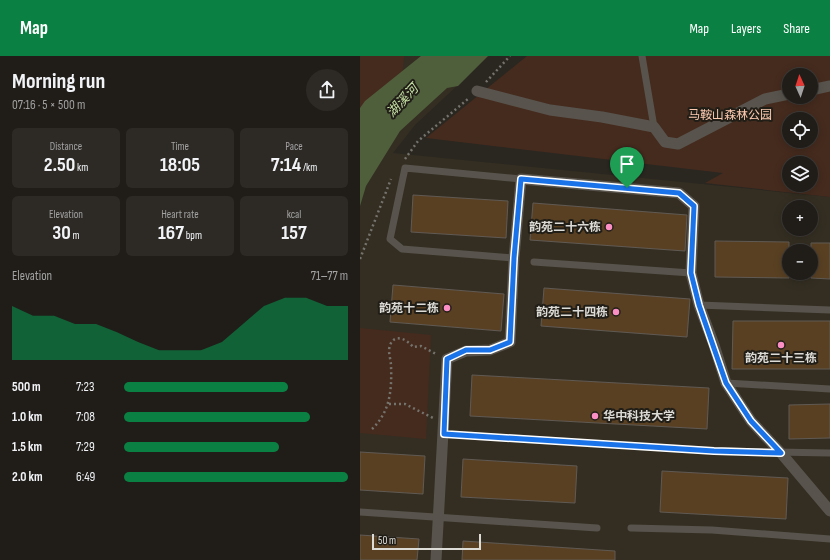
<!DOCTYPE html>
<html lang="en">
<head>
<meta charset="utf-8">
<style>
  :root { --surface:#201d19; --page:#2d2a26; --text:#f1f3f6; --muted:#a2a2a2; --line:#3d3b38; --accent:#0b8043 }
  body { margin:0; font-family:"Sofia Sans Condensed","Noto Sans SC",sans-serif; background:var(--page); color:var(--text); height:100vh; display:flex; flex-direction:column; font-size:15px; white-space:nowrap }
  * { box-sizing:border-box; margin:0 }
  p { font-size:13px; color:var(--muted) }
  .icon { flex:none; width:22px; height:22px; fill:none; stroke:currentColor; stroke-width:2; stroke-linecap:round; stroke-linejoin:round }
  .map { position:relative; flex:1; overflow:hidden }
  .side { display:flex; flex-direction:column; background:var(--surface); width:360px }
  .side>* { flex:none }
  .needle { width:26px; rotate:357deg }
  .fabs { position:absolute; left:422px; top:12px; display:grid; gap:8px }
  .fabs a { display:grid; place-items:center; width:36px; height:36px; border-radius:50%; background:var(--surface); box-shadow:0 2px 10px #0003,0 0 0 1px var(--line); font-size:20px }
  .scale { position:absolute; left:12px; bottom:10px; width:109px; box-sizing:border-box; padding-left:4px; border:2px solid #dddbd6; border-top:0; font-size:11px; line-height:14px; white-space:nowrap; color:#dddbd6; -webkit-text-stroke:3px #211e17; paint-order:stroke }
  .pin { position:absolute; display:grid; place-items:center; width:34px; height:34px; color:#fff; margin:-41px -17px; border-radius:50% 50% 50% 0; rotate:-45deg; box-shadow:0 0 4px #0007 }
  .pin .icon { rotate:45deg }
  .round { display:grid; place-items:center; flex:none; width:42px; height:42px; border-radius:21px; background:var(--page) }
  .headline { display:flex; align-items:center; justify-content:space-between; height:68px; padding:0 12px }
  h1 { font-size:22px; font-weight:700; line-height:30px }
  .stats { display:grid; grid-template-columns:repeat(3,1fr); gap:6px; height:68px; padding:4px 12px }
  .stats div { display:grid; align-content:center; border-radius:6px; background:var(--page); text-align:center }
  .stats b { font-size:20px; font-weight:700 }
  .stats small { font-size:11px; font-weight:400 }
  .stats p { font-size:11px }
  .chart { height:112px; padding:8px 12px }
  .chart p { display:flex; justify-content:space-between }
  .chart svg { width:100%; height:72px; margin-top:4px; fill:var(--accent); opacity:.7 }
  ul { padding:0 12px; list-style:none; font-size:13px }
  li { display:grid; grid-template-columns:64px 48px 1fr; align-items:center; height:30px }
  li i { height:10px; border-radius:5px; background:var(--accent) }
  header { display:flex; align-items:center; gap:24px; box-sizing:border-box; height:56px; padding:0 20px; background:var(--accent); color:#fff }
  header strong { font-size:19px }
  nav { display:flex; gap:22px; margin-inline-start:auto; font-size:14px }
  main { display:flex; flex:1; min-height:0 }
  .map>svg:first-child { display:block }
  .built { fill:#342e22; fill-rule:evenodd }
  .green { fill:#452b1e; fill-rule:evenodd }
  .water { fill:#4f5f3c }
  .building { fill:#594023; stroke:#605a54 }
  .lines { fill:none; stroke-linecap:round; stroke-linejoin:round }
  .path { stroke:#75736d; stroke-width:2.5; stroke-dasharray:2 3; stroke-linecap:butt }
  .service { stroke:#58544d; stroke-width:7 }
  .minor { stroke:#58544d; stroke-width:11 }
  .route-casing { stroke:#fff; stroke-width:8 }
  .route { stroke:#1a73e8; stroke-width:5 }
  .poi-dot { fill:#fb8fc4; stroke:#211e17; stroke-width:1.5 }
  .labels { text-anchor:middle; stroke-width:4; stroke-linejoin:round; paint-order:stroke }
  .park-label { font-size:12px; fill:#fdcaaf; stroke:#211e17 }
  .poi-label { font-size:12px; font-weight:bold; fill:#dddbd6; stroke:#211e17; text-anchor:end }
  .water-label { font-size:13px; font-style:italic; fill:#c6e2a5; stroke:#211e17 }
</style>
</head>
<body>
<header>
<strong>Map</strong>
<nav><a>Map</a><a>Layers</a><a>Share</a></nav>
</header>
<main>
<section class="side">
<div class="headline"><div><h1>Morning run</h1><p>07:16 · 5 × 500 m</p></div><a class="round"><svg class="icon" aria-label="share" viewBox="0 0 24 24"><path d="M12 15V3M7 8l5-5 5 5M5 13v7h14v-7"/></svg></a></div>
<div class="stats">
<div><p>Distance</p><b>2.50<small> km</small></b></div>
<div><p>Time</p><b>18:05</b></div>
<div><p>Pace</p><b>7:14<small> /km</small></b></div>
</div>
<div class="stats">
<div><p>Elevation</p><b>30<small> m</small></b></div>
<div><p>Heart rate</p><b>167<small> bpm</small></b></div>
<div><p>kcal</p><b>157</b></div>
</div>
<div class="chart"><p><span>Elevation</span>71–77 m</p>
<svg viewBox="0 0 160 44" preserveAspectRatio="none"><path d="M0 44V11L10 17L20 17L30 22L40 22L50 27L60 33L70 38L80 38L90 38L100 33L110 22L120 11L130 6L140 6L150 11L160 11V44z"/></svg>
</div>
<ul>
<li><b>500 m</b>7:23<i style="width:73%"></i></li>
<li><b>1.0 km</b>7:08<i style="width:83%"></i></li>
<li><b>1.5 km</b>7:29<i style="width:69%"></i></li>
<li><b>2.0 km</b>6:49<i style="width:100%"></i></li>
</ul>
</section>
<div class="map">
<svg width="470" height="504" viewBox="0 0 470 504">
  <rect width="100%" height="100%" fill="#2a2721"/>
  <!-- built -->
  <path class="built" d="M0,0h129l-74,69 -22,28 437,44v363h-470zM429,151h22v22h-22zM429,195h22v22h-22z"/>
  <!-- green -->
  <path class="green" d="M0,0h44l-3,34 -41,27z
    M167,0h303v141l-125,-14 18,-10 -297,-35zM429,19h22v22h-22zM429,63h22v22h-22zM429,107h22v22h-22z
    M0,272l71,7 -5,104 -66,-6z"/>
  <!-- water -->
  <path class="water" d="M61,0h67l-30,30 -11,2 -47,43 -34,55 -6,20v-98l5,-7z"/>
  <!-- building -->
  <path class="building" d="M53,139l95,6 -2,37 -95,-6z
    M173,147l154,12 -2,36 -155,-11z
    M355,185l74,1v36l-74,-1z
    M451,187h19v36l-19,-1z
    M33,229l111,9 -3,37 -111,-9z
    M184,232l146,11 -3,38 -146,-11z
    M373,265h97v48h-98z
    M112,319l237,13 -2,41 -237,-13z
    M470,348v34l-41,1v-34z
    M0,396l65,4 -2,38 -63,-4z
    M103,403l114,7 -2,37 -114,-6z
    M302,415l126,7 -2,41 -126,-7z
    M0,479l59,4 -2,21h-57z
    M103,485l152,10v9h-153z"/>
  <g class="lines">
    <!-- path -->
    <path class="path" d="M126,26l24,-26
      M45,103l13,-18 50,-42
      M0,203l31,-80
      M29,348h16l28,14
      M12,373c18,-17 20,-39 19,-63 0,-5 -2,-11 -2,-16 2,-17 16,-13 24,-3l8,-1 15,8
      M333,394l11,1"/>
    <!-- service -->
    <path class="service" d="M282,0l12,71
      M154,202l-112,-9 -12,-10 15,-71 116,11
      M174,206l157,11
      M339,249l131,5
      M366,327l104,6
      M84,378l239,15
      M354,395l116,2
      M0,456l237,16
      M271,472l81,2 118,9"/>
    <!-- minor -->
    <path class="minor" d="M451,34l19,-4
      M117,35l73,19 52,7 52,10 11,15 13,2 87,-45 24,-5
      M76,504l11,-201 19,-8 24,-1 20,-8 4,-84 7,-79 158,14 15,13 -3,67 8,32 15,40 12,38 25,38 30,32 49,58"/>
  </g>
  <g class="lines">
    <!-- route casing -->
    <g class="route-casing">
      <path id="route" d="M161,123l158,14 15,13 -3,67 8,32 27,78 25,38 30,32 -67,-2 -270,-17 3,-75 19,-9h24l20,-8 4,-84z"/>
    </g>
    <!-- route -->
    <use href="#route" class="route"/>
  </g>
  <!-- markers -->
  <g class="poi-dot">
    <circle cx="249" cy="171" r="4"/>
    <circle cx="87" cy="252" r="4"/>
    <circle cx="256" cy="256" r="4"/>
    <circle cx="421" cy="289" r="4"/>
    <circle cx="235" cy="360" r="4"/>
  </g>
  <g class="labels">
    <!-- park labels -->
    <g class="park-label">
      <text x="370" y="63">马鞍山森林公园</text>
    </g>
    <!-- poi labels -->
    <g class="poi-label">
      <text x="241" y="175">韵苑二十六栋</text>
      <text x="79" y="256">韵苑十二栋</text>
      <text x="248" y="260">韵苑二十四栋</text>
      <text x="421" y="306" text-anchor="middle">韵苑二十三栋</text>
      <text x="243" y="364" text-anchor="start">华中科技大学</text>
    </g>
    <!-- water labels -->
    <g class="water-label">
      <text transform="translate(42 44) rotate(-47)" y="5">湖溪河</text>
    </g>
  </g>
</svg>
<div class="fabs">
<a><svg class="needle" viewBox="-14 -14 28 28"><path d="M0-13l5 13h-10z" fill="#e53935"/><path d="M0 13l5-13h-10z" fill="#a2a2a2"/></svg></a>
<a><svg class="icon" aria-label="locate" viewBox="0 0 24 24"><circle cx="12" cy="12" r="6"/><path d="M12 2v4M12 18v4M2 12h4M18 12h4"/></svg></a>
<a><svg class="icon" aria-label="layers" viewBox="0 0 24 24"><path d="M12 4l9 5-9 5-9-5zM3 14l9 5 9-5"/></svg></a>
<a>+</a>
<a>−</a>
</div>
<div class="scale">50 m</div>
<div class="pin" style="left:267px;top:132px;background:#1e9e55"><svg class="icon" aria-label="arrive" viewBox="0 0 24 24"><path d="M6 21V4h12l-3 4 3 4H6"/></svg></div>
</div>
</main>
</body>
</html>
